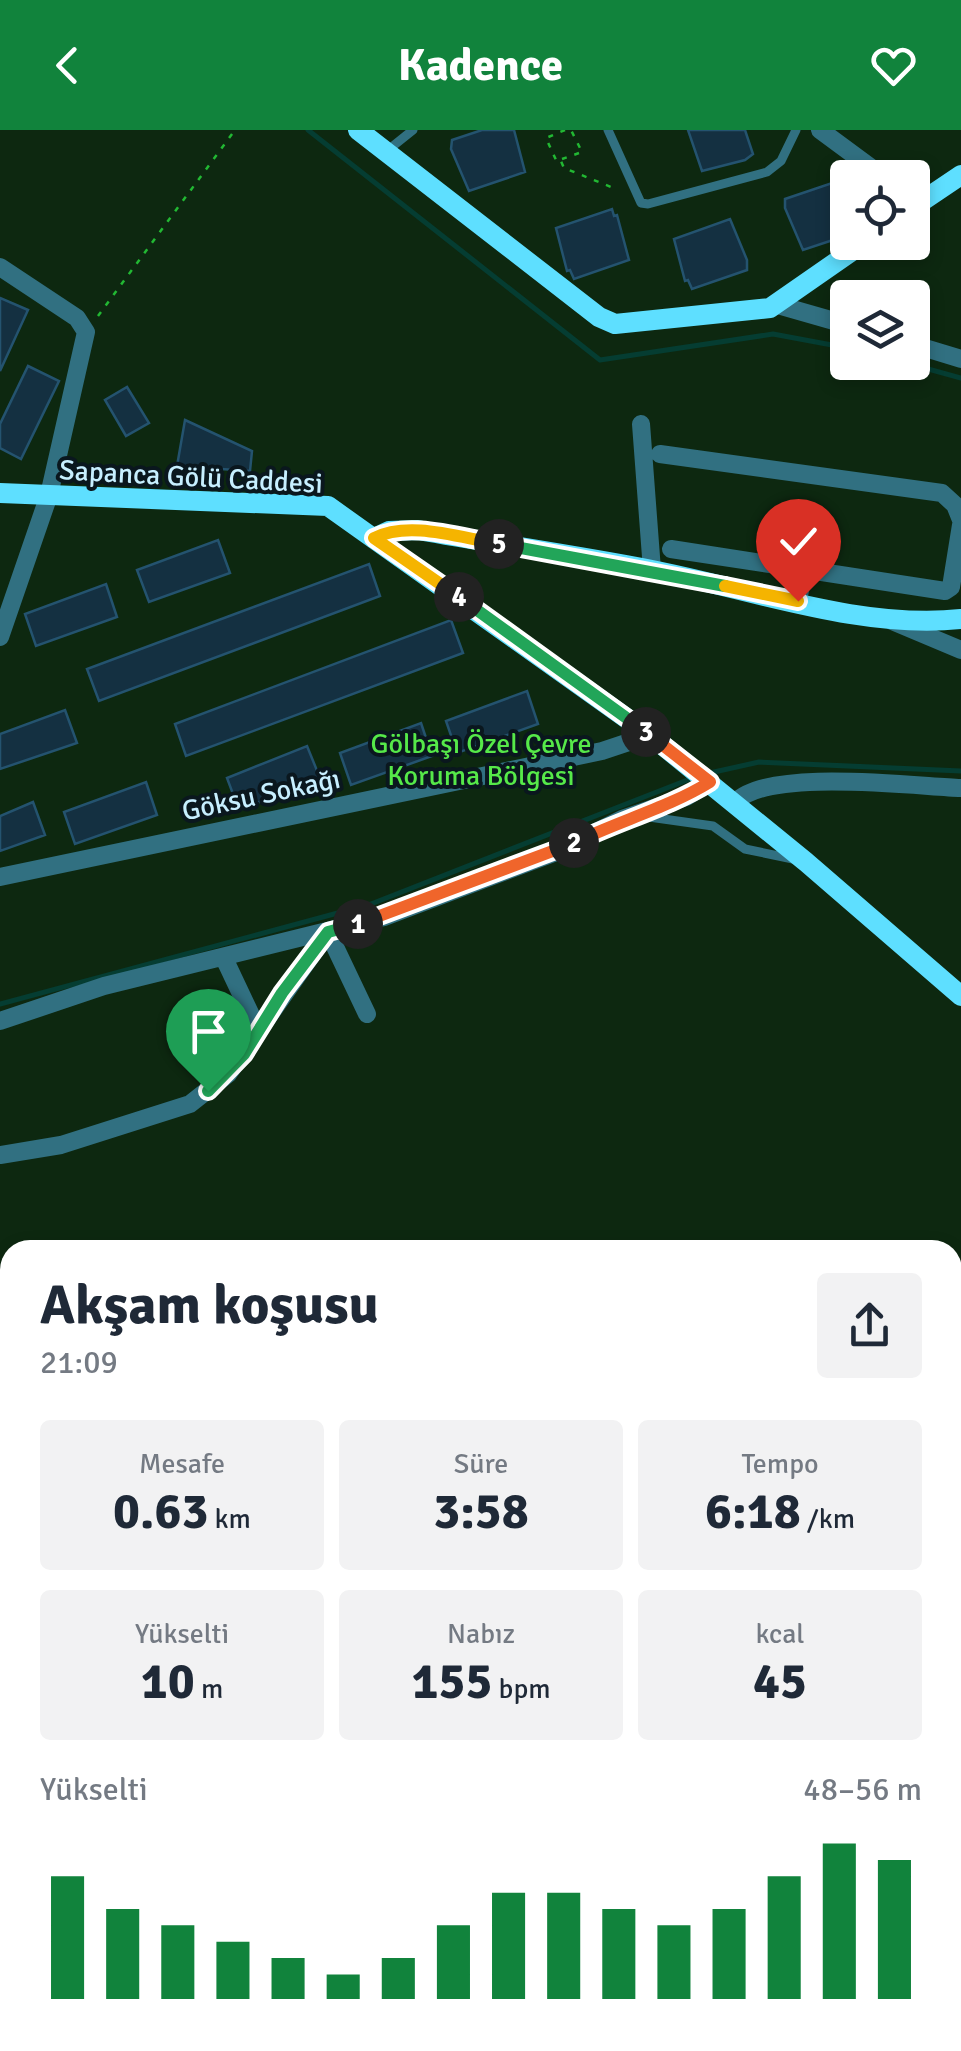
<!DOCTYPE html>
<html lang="tr">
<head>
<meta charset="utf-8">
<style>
  :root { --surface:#fff; --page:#f2f2f3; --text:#1f2937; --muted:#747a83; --accent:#11833c }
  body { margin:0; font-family:Signika,sans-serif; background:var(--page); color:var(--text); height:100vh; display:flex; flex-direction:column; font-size:38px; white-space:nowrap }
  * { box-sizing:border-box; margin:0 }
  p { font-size:32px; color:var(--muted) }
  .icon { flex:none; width:55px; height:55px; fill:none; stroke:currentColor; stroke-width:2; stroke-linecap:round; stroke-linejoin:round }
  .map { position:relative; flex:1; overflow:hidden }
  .sheet { position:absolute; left:0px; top:1110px; width:962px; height:812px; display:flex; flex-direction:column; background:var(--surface); border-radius:30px 30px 0 0; box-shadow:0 5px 15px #0003 }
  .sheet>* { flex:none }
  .buttons { position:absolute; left:830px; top:30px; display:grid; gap:20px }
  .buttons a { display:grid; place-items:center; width:100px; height:100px; border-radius:10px; background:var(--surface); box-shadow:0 5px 15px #0003; font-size:50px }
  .pin { position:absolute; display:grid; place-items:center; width:85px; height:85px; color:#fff; margin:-102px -42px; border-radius:50% 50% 50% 0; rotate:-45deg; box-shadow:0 0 10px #0007 }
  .pin .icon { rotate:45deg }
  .km { position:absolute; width:50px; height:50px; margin:-25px; border-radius:50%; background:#222; color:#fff; font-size:28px; line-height:50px; text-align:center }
  .round { display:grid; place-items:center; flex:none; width:105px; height:105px; border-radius:10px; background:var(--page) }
  .headline { display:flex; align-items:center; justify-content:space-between; height:170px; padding:0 40px }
  h1 { font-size:55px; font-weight:800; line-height:75px }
  .stats { display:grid; grid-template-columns:repeat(3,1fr); gap:15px; height:170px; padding:10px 40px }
  .stats div { display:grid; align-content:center; border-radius:10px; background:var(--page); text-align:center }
  .stats b { font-size:50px; font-weight:800 }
  .stats small { font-size:28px; font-weight:400 }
  .stats p { font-size:28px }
  .chart { height:280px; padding:20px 40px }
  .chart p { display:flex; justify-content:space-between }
  .chart svg { width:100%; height:180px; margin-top:10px; stroke:var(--accent); stroke-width:6 }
  header { display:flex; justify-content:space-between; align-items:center; height:130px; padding:0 40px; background:var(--accent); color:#fff; font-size:45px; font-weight:800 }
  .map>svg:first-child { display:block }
  .green { fill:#0d2810; fill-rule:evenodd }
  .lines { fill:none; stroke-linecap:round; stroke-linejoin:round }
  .stream { stroke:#053d32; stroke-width:5 }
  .building { fill:#143041; stroke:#24536f; stroke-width:2.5 }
  .path { stroke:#22b833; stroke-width:2.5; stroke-dasharray:5 8; stroke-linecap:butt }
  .lane { stroke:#317081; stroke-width:9 }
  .street { stroke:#317081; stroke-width:18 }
  .secondary { stroke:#5edfff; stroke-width:20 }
  .split-1-casing { stroke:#fff; stroke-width:20 }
  .split-2-casing { stroke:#fff; stroke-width:20 }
  .split-3-casing { stroke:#fff; stroke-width:20 }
  .split-4-casing { stroke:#fff; stroke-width:20 }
  .split-5-casing { stroke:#fff; stroke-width:20 }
  .split-6-casing { stroke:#fff; stroke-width:20 }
  .split-7-casing { stroke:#fff; stroke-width:20 }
  .split-1 { stroke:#22a559; stroke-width:12 }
  .split-2 { stroke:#f0652b; stroke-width:12 }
  .split-3 { stroke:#f0652b; stroke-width:12 }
  .split-4 { stroke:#22a559; stroke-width:12 }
  .split-5 { stroke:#f5b400; stroke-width:12 }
  .split-6 { stroke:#22a559; stroke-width:12 }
  .split-7 { stroke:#f5b400; stroke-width:12 }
  .labels { text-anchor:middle; stroke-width:8; stroke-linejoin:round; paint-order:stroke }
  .street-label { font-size:28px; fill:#c7efff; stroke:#0a171e }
  .park-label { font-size:28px; fill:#56e949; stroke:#0a171e }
</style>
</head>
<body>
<header><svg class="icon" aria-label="back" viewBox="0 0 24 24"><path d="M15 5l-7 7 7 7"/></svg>Kadence<svg class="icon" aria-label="heart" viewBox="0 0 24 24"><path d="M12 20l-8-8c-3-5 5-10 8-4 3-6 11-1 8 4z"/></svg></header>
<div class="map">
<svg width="961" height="1921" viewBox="0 0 961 1921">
  <rect width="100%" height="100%" fill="#0a171e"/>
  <!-- green -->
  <path class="green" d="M0,0h961v1921h-961zM848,48h64v64h-64zM848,168h64v64h-64zM10,1120h942v792h-942z"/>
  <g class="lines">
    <!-- stream -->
    <path class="stream" d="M308,0l292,230 173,-26 75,14
      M903,232l58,16
      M705,644l54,-12 202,9
      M0,874l371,-100 324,-127"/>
  </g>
  <!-- building -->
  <path class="building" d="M482,0h32l11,42 -56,19 -18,-42 1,-9z
    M688,0h57l8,24 -8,6 -43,11z
    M841,50l3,7 4,-1v49l-45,15 -18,-42v-9z
    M612,79l2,7 3,-1 12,45 -55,19 -4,-9 -3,1 -11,-43z
    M730,89l17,41v10l-55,19 -4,-9 -3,1 -11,-42z
    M0,168l28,12 -28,61z
    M28,236l31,15 -38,78 -21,-11v-24z
    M127,257l22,36 -23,13 -21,-36z
    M185,290l67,31 -2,20 -73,-5z
    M218,410l12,33 -81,29 -12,-32z
    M369,434l11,32 -281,105 -12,-32z
    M106,454l11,33 -81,29 -11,-32z
    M451,490l12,33 -277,103 -11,-32z
    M527,561l11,33 -81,29 -11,-32z
    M65,580l12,33 -77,26v-35z
    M421,593l11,33 -81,29 -11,-32z
    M307,616l13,32 -81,32 -12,-32z
    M146,652l11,33 -82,29 -11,-32z
    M33,672l12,33 -45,16v-35z"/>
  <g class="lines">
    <!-- path -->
    <path class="path" d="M565,0l-19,8 10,22 4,-1 4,9 47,19
      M562,29l20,-7 -11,-22
      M98,186l137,-186
      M952,1854l5,-3
      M876,1912l1,9"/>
    <!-- lane -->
    <path class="lane" d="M608,0l33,73 7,1 119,-32 14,-11 15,-31
      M388,20l25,-20
      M642,686l71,10 32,23 48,10
      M0,1707l10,-1
      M0,1916l13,5"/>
    <!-- street -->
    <path class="street" d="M820,0l65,48
      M0,137l77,51 9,14 -37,163 -49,142
      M778,175l70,20
      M912,214l49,15
      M641,294l11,146
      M660,324l282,39 13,12 6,15
      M671,419l274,42 6,-4 10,-62
      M798,471l6,-32
      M892,491l69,29
      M736,672c31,-34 176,-16 225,-14
      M0,747l602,-126 48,-16
      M224,828l34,72
      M0,891l104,-35 280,-69 172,-65 66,-33 64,-22 24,-15
      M0,1025l61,-10 129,-41 38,-30 100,-142 39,82
      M952,1592l9,-21
      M952,1727l9,8
      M288,1921l18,-9
      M797,1921l4,-9"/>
    <!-- secondary -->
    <path class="secondary" d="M358,0l241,187 16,7 155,-16 95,-66
      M912,78l49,-33
      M0,363l328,13 322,229 156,127 155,134
      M374,408l15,-7 29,-1c78,14 157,25 234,40 98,19 210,60 309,49
      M952,1537l9,-3
      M952,1562l9,-2
      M0,1633h10
      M0,1657h10"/>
  </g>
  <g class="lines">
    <!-- split-1 casing -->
    <g class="split-1-casing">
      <path id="split-1" d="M208,961l36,-37 38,-61 46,-61 30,-8"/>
    </g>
    <!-- split-2 casing -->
    <g class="split-2-casing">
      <path id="split-2" d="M358,794l216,-81"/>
    </g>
    <!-- split-3 casing -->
    <g class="split-3-casing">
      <path id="split-3" d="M574,713c44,-22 94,-35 136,-61l-64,-50"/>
    </g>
    <!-- split-4 casing -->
    <g class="split-4-casing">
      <path id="split-4" d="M459,467l187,135"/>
    </g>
    <!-- split-5 casing -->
    <g class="split-5-casing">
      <path id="split-5" d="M459,467l-85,-59c36,-18 86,0 125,6"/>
    </g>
    <!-- split-6 casing -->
    <g class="split-6-casing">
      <path id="split-6" d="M499,414l226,42"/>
    </g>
    <!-- split-7 casing -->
    <g class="split-7-casing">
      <path id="split-7" d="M725,456l73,15"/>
    </g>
    <!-- split-1 -->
    <use href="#split-1" class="split-1"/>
    <!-- split-2 -->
    <use href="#split-2" class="split-2"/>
    <!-- split-3 -->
    <use href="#split-3" class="split-3"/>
    <!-- split-4 -->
    <use href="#split-4" class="split-4"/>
    <!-- split-5 -->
    <use href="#split-5" class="split-5"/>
    <!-- split-6 -->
    <use href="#split-6" class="split-6"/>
    <!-- split-7 -->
    <use href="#split-7" class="split-7"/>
  </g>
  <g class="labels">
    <!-- street labels -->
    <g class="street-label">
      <text transform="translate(191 346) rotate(3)" y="10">Sapanca Gölü Caddesi</text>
      <text transform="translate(261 664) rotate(-12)" y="10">Göksu Sokağı</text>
    </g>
    <!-- park labels -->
    <g class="park-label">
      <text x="481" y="623">Gölbaşı Özel Çevre<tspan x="481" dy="32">Koruma Bölgesi</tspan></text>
    </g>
  </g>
</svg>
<div class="buttons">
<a><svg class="icon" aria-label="locate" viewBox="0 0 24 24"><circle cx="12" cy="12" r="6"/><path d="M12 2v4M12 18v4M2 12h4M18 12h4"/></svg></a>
<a><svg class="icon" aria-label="layers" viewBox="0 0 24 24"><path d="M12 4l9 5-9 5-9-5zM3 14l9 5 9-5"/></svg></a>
</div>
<div class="pin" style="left:208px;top:961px;background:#1e9e55"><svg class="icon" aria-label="arrive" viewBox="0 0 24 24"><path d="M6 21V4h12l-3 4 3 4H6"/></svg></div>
<div class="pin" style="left:798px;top:471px;background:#d93025"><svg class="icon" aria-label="check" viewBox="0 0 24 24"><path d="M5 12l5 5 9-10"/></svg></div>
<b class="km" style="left:358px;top:794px">1</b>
<b class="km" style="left:574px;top:713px">2</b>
<b class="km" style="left:646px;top:602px">3</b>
<b class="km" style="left:459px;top:467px">4</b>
<b class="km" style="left:499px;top:414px">5</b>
<section class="sheet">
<div class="headline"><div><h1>Akşam koşusu</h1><p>21:09</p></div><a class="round"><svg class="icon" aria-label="share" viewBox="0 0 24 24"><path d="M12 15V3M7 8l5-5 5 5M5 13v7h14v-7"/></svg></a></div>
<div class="stats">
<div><p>Mesafe</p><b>0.63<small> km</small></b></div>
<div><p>Süre</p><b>3:58</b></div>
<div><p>Tempo</p><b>6:18<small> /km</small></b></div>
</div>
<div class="stats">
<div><p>Yükselti</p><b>10<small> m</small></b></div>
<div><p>Nabız</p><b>155<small> bpm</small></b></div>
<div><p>kcal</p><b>45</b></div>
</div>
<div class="chart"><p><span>Yükselti</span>48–56 m</p>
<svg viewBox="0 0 160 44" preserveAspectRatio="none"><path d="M5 44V14M15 44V22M25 44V26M35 44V30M45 44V34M55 44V38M65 44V34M75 44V26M85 44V18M95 44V18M105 44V22M115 44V26M125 44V22M135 44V14M145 44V6M155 44V10"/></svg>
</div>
</section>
</div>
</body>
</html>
